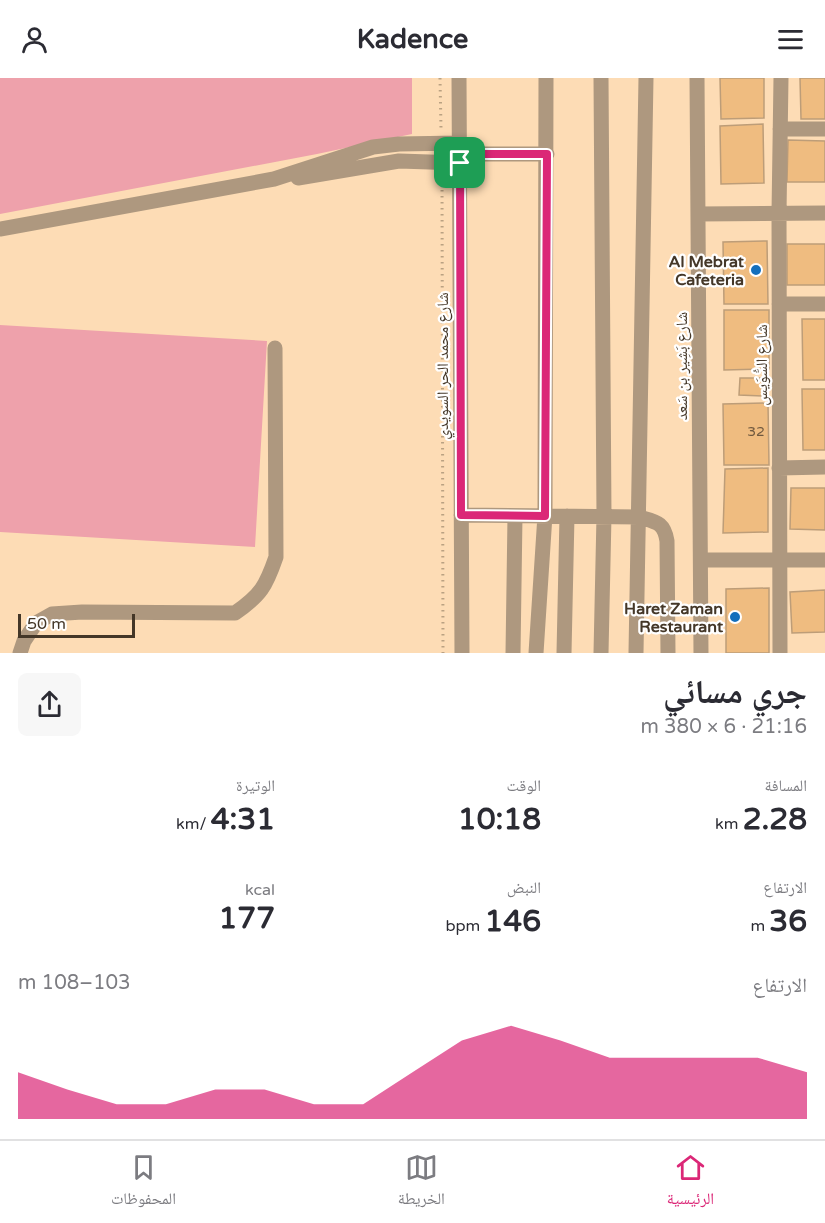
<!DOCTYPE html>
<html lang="ar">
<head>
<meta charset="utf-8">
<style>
  :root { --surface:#fff; --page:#f7f7f7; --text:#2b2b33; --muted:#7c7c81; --line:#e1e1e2; --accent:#db2777 }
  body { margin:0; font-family:"Varela Round","Noto Naskh Arabic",sans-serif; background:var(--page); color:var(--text); direction:rtl; height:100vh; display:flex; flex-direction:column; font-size:22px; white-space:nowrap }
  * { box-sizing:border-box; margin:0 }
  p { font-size:20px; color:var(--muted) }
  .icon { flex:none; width:33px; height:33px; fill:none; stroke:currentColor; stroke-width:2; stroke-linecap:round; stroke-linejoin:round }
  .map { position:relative; height:575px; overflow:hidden; direction:ltr }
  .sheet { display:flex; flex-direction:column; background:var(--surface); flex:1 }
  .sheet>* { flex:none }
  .scale { position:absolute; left:18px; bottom:15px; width:117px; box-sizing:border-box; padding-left:6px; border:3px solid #443728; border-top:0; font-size:16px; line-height:21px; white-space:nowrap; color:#443728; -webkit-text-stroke:4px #fff; paint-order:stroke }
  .pin { position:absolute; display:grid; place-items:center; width:51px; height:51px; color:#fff; margin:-26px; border-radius:12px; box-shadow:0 3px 9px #0006 }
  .round { display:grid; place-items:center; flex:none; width:63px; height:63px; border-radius:9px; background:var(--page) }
  .headline { display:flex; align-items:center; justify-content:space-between; height:102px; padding:0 18px }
  h1 { font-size:33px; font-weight:700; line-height:45px }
  .figures { display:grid; grid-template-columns:repeat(3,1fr); gap:9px; height:102px; padding:6px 18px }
  .figures div { display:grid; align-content:center }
  .figures b { font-size:30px; font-weight:700 }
  .figures small { font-size:16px; font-weight:400 }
  .figures p { font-size:16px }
  .chart { height:168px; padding:12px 18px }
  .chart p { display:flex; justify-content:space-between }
  .chart svg { width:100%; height:108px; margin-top:6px; fill:var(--accent); opacity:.7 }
  header { display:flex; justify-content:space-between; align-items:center; height:78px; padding:0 18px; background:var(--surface); font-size:27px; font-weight:700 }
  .tabs { display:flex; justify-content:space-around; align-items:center; height:84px; border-top:2px solid var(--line); background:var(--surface); font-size:16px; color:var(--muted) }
  .tabs a { display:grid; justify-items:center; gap:3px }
  .tabs .selected { color:var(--accent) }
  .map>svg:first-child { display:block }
  .green { fill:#eea1ab }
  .building { fill:#efbc80; stroke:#bd9d78; stroke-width:1.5 }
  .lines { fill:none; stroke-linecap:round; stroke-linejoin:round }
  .path { stroke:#baa182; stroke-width:3; stroke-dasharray:1.5 4.5; stroke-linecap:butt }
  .minor { stroke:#ae987f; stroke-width:15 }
  .route-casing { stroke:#fff; stroke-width:12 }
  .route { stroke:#db2777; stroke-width:8 }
  .poi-dot { fill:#146fbc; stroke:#fff; stroke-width:2 }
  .labels { text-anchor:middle; stroke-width:4.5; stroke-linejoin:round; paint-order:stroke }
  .number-label { font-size:14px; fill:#6f583e }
  .poi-label { font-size:16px; font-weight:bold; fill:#443728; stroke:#fff; text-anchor:end }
  .street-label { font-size:16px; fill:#443728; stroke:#fff }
</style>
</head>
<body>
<header><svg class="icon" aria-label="menu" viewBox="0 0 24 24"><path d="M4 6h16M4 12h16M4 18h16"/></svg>Kadence<svg class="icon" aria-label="person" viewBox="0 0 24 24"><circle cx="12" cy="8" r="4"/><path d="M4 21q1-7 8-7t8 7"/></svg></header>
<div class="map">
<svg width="825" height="575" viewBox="0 0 825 575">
  <rect width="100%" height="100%" fill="#fddcb5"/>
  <!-- green -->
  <path class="green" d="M0,0h412v56l-95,20 -317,60z
    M0,247l267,16 -12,206 -255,-15z"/>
  <!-- building -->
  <path class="building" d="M720,0h44v40l-43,1z
    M800,0h25v41h-24z
    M763,46l1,59 -43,1 -1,-58z
    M788,62l37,1v41h-38z
    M767,163l1,63h-44l-1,-62z
    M787,166h38v41h-38z
    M724,232h45v59l-45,1z
    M802,241h23v61h-22z
    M740,300h23l-1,18 -23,-1z
    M802,311h23v61h-22z
    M768,325l1,62h-45l-1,-61z
    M768,390v64l-45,1 2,-64z
    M791,410h34v42l-35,-1z
    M769,510v65h-43v-64z
    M825,512v42l-33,1 -2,-41z"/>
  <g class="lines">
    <!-- path -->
    <path class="path" d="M440,0l1,51
      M442,100l1,475"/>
    <!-- minor -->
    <path class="minor" d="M459,0l3,575
      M697,0l4,575
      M780,51h45
      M460,76h87
      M298,100l101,-17 61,2
      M698,136l127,-1
      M0,151l274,-50 99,-32 26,-3 61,-1
      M779,226h46
      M779,390l46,-1
      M461,437l178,2c17,5 25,5 28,24l1,112
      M701,482h124
      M20,575l4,-12 12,-18 16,-9 30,-2 153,1c26,-18 31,-27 41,-56l-1,-209
      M513,575l2,-137
      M536,575l9,-138 1,-437
      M564,575l3,-137
      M601,575l3,-137 -3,-438
      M636,575l10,-575
      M780,575l-1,-440 2,-135"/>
  </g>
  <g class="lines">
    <!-- route casing -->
    <g class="route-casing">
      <path id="route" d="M460,76h87l-2,362 -84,-1z"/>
    </g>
    <!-- route -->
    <use href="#route" class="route"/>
  </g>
  <!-- markers -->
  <g class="poi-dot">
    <circle cx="756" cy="192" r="6"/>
    <circle cx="735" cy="539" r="6"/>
  </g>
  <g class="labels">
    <!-- number labels -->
    <g class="number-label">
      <text x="756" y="358">32</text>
    </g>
    <!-- poi labels -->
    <g class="poi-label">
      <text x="744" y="189">Al Mebrat<tspan x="744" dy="18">Cafeteria</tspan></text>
      <text x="723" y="536">Haret Zaman<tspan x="723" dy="18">Restaurant</tspan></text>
    </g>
    <!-- street labels -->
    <g class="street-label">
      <text transform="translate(761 287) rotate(-90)" y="6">شارع السُّوَيس</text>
      <text transform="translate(442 288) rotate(-90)" y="6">شارع محمد الحر السويدي</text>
      <text transform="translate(681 288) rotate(-90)" y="6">شارع بَشِير بن سَعد</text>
    </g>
  </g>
</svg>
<div class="scale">50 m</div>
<div class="pin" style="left:460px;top:85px;background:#1e9e55"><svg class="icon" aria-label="arrive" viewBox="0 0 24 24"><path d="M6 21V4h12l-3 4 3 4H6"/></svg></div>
</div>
<section class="sheet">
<div class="headline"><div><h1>جري مسائي</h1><p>21:16 · 6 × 380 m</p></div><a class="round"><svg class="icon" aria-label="share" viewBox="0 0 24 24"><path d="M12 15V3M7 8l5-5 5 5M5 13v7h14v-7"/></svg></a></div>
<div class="figures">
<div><p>المسافة</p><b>2.28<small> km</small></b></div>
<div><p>الوقت</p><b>10:18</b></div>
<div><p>الوتيرة</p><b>4:31<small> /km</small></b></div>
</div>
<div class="figures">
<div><p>الارتفاع</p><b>36<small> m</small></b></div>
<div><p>النبض</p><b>146<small> bpm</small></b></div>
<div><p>kcal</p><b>177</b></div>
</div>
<div class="chart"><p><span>الارتفاع</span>103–108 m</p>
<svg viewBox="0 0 160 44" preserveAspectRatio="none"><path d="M0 44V25L10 32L20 38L30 38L40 32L50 32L60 38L70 38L80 25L90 12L100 6L110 12L120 19L130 19L140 19L150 19L160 25V44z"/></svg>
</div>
</section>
<nav class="tabs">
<a class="selected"><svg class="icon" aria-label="home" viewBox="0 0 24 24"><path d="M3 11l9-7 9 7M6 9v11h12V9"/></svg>الرئيسية</a>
<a><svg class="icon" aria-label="map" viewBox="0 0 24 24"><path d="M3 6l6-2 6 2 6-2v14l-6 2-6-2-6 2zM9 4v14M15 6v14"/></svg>الخريطة</a>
<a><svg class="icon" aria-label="saved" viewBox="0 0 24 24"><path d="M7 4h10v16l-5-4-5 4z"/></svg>المحفوظات</a>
</nav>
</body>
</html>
